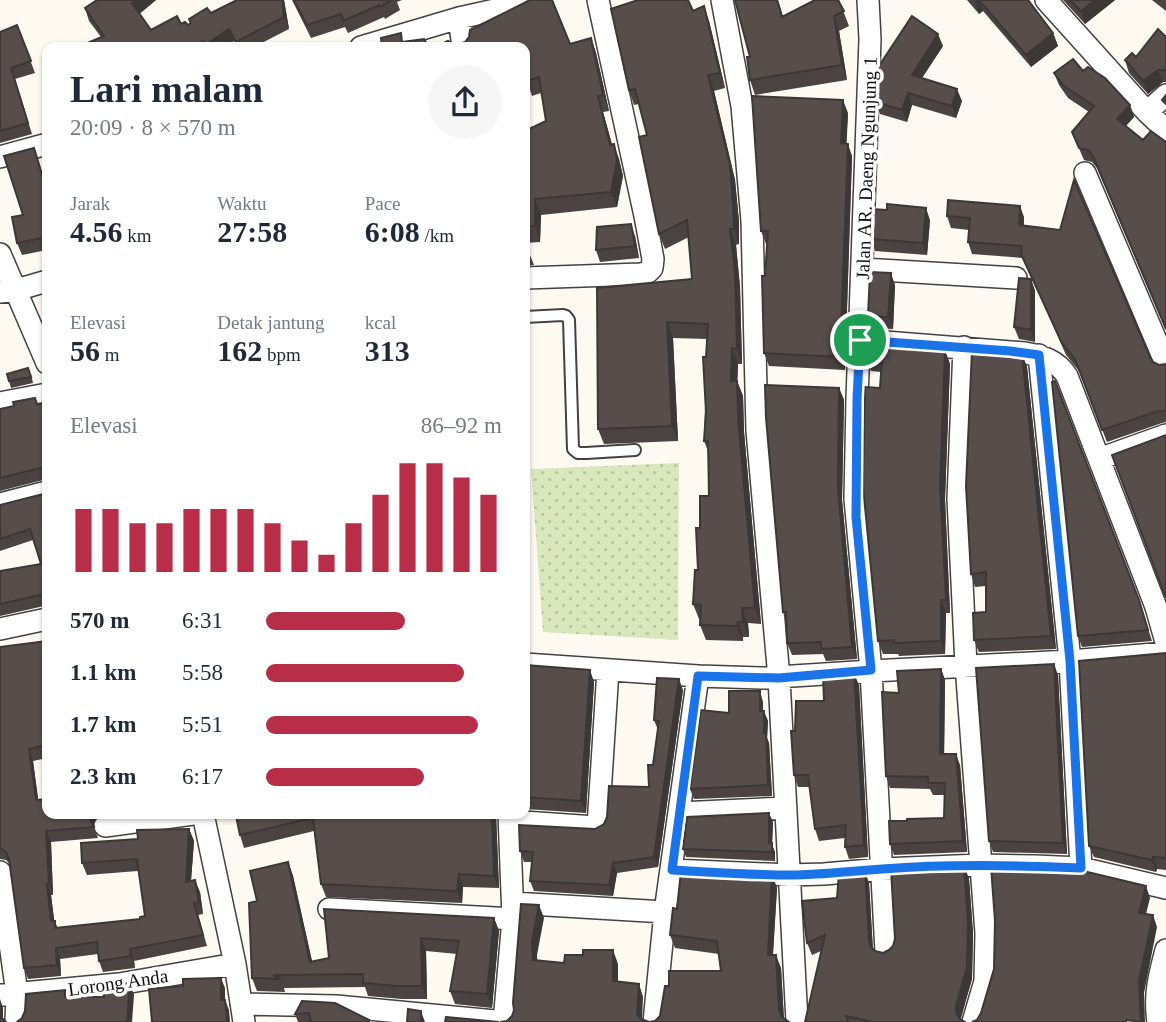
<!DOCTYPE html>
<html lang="id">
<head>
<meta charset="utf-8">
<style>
  :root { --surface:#fff; --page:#f6f6f7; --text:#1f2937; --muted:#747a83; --accent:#b82e49 }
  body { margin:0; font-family:Georgia,serif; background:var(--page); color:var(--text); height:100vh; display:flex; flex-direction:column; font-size:26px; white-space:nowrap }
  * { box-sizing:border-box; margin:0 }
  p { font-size:23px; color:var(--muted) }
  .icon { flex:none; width:38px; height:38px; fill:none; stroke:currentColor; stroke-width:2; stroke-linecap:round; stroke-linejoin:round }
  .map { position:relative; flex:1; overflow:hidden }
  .sheet { position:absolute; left:42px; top:42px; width:488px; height:777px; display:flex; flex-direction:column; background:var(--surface); border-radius:14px; box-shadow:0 2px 5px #0004 }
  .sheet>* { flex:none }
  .pin { position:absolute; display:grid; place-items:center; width:60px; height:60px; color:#fff; margin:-30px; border:4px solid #fff; border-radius:50%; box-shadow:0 2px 7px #0007 }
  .round { display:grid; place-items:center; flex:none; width:74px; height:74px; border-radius:37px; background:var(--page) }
  .head { display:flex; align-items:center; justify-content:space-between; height:119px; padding:0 28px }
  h1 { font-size:38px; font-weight:700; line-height:52px }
  .stats { display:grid; grid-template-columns:repeat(3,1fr); gap:10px; height:119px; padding:7px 28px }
  .stats div { display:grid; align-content:center }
  .stats b { font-size:30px; font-weight:700 }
  .stats small { font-size:19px; font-weight:400 }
  .stats p { font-size:19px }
  .chart { height:196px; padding:14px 28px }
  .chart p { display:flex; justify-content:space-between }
  .chart svg { width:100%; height:126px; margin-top:7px; stroke:var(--accent); stroke-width:6 }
  ul { padding:0 28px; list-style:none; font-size:23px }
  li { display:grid; grid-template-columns:112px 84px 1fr; align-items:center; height:52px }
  li i { height:18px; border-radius:9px; background:var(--accent) }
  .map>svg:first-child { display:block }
  .park { fill:url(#park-dots) }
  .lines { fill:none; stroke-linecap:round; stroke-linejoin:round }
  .lane-casing { stroke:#424242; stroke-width:14 }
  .street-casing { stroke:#424242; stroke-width:24 }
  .lane { stroke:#fff; stroke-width:10 }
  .street { stroke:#fff; stroke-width:21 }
  .wall { fill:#4b4341 }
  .shaded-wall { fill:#3d3735 }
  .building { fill:#574e4c; stroke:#3d3735; stroke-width:2 }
  .route-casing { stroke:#fff; stroke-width:14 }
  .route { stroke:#1a73e8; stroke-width:9 }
  .labels { text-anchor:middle; stroke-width:7; stroke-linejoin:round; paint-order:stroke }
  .street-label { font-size:19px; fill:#0f0f0f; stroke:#fff }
</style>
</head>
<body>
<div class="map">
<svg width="1166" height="1022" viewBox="0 0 1166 1022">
  <defs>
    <pattern id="park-dots" width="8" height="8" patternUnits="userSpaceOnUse" patternTransform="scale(1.75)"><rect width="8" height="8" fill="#d9e7bc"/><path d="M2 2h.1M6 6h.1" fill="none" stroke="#b9c5a0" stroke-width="1.8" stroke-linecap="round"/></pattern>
  </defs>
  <rect width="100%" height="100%" fill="#fefaf1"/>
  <!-- park -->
  <path class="park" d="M679,463l-1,177 -135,-8 -12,-163z"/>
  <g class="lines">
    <!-- lane casing -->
    <g class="lane-casing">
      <path id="lane" d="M525,317l38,-2 3,1 3,4 4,129 5,4h8l49,-3"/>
    </g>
    <!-- street casing -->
    <g class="street-casing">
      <path id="street" d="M722,0l20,106 10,115 5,210 22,247 18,344
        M868,0l2,39 -13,360 -2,100 16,172 199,-10 96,-8
        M1046,0l101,112 19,18
        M459,18l4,29
        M361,47l98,-29 81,-18
        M1147,112l19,-17
        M0,157l47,-13
        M1085,173l81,191
        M0,254l47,109
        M863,269l153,9
        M525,278l116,-4 7,-2 4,-4 1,-9 -8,-43 -47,-216
        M0,292l16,-2 31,-9
        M860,340l165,13c17,3 32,7 42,23l89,231 10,35
        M964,347l-6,152 8,166 20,268 -1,48 -12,41
        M1039,355l31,306 11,207
        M0,403l47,-9
        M1099,459l67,-24
        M0,504l47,-12
        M0,629l47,-10
        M525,664l173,12 63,2 110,-7 15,281
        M679,813l107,-5
        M203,814l32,150 9,58
        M510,821l85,6 3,-1 10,-156
        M105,826l88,-12
        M672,870l118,5 34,-1 58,-5 98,-4 55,1 46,2 85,20
        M0,872l17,122 -1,28
        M513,903l152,9
        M329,909l184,10
        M0,995l119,-11 116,-20
        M241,1004l95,2 170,16
        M504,1022l9,-103 -4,-105
        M654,1022l11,-110 33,-236
        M1158,1022c-4,-27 1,-46 8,-72"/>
    </g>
    <!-- lane -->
    <use href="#lane" class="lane"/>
    <!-- street -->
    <use href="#street" class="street"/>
  </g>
  <!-- wall -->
  <path class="wall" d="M156,0l-17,14 12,16 30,-6 7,1 49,-25h47l5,29 -35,18h-17l-3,-6 -9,6h-147l23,-10 -12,-16 -4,-13z
    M292,0h110l-5,2 3,8 -15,9 -1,-2 -36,16 -3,-6 -34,11z
    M737,0h41l5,16 31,-16h26h-1l10,26 -10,5 8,49 -92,15 -5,-15v-23z
    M967,0h61l25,33 5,13 -27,21 -48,-56 -4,3z
    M1063,0h52l-30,24z
    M1152,0h14v11z
    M693,11l16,10 16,67 -11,3 21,89 4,42v22l-3,1 4,42 2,77h-4l-1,17 6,15 1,36 17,192 -13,-1 1,14h-6v4l-37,-1 -6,-15v-5l-1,-1 -6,-15 5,-34 2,-42 9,-32 -1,-45 -4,-10 3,-102 -34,-1 5,103 -74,3 -6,-15 94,-150 -3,-42 -24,12 -6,-15 -12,-99 -8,-31 -5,1 -5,-15z
    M17,25l18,48 -20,6 17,55 -32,9v-111z
    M1166,37v45h-3l-15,12 -19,-21 -4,-13 11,-3z
    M591,38l5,15 13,58 -6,1 9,32 7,15 4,17 -6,31 -76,8 -1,27 -15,1 9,22 -9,1v-135l21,-10 -5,-28 -9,3 -6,-18 -1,1v-32l-72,-3h117z
    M943,46l-21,32 40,23 -6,17 -44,-13 -5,17 -27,-8 -4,-12z
    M1083,71l47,34 4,12 -8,9 17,14 23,2v188l-69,-162 -5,-6 -8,-2 -12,-28 17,-20 -21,-14 -9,-13 -5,-12z
    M848,113l-2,31 6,12 -7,214 -76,-4 -5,-13 3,-109h-1l-5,-13z
    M34,148l13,41v61l-25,5 -5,-12z
    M947,216l77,1v9l129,136 6,3 7,-1v58l-4,1 -55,19 -28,-71 -13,-16 -43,-97 -51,-4 -4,-12 1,-12 -18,-2z
    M930,220l-3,35 -52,-4 -4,-12z
    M635,236l4,22 -39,4 -4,-12z
    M1031,279l4,12v51l-16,-3 -5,-12z
    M895,285l-2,44 -20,-1 -5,-12z
    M899,348l46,3 5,13 -5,135 5,114h-4l-1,41 -46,2 -1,-2h-15l-5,-13 3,-269 -10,-1 -5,-13z
    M1022,354l5,13 29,282 -77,3 -5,-12 12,-28v-26l-11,1 -4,-13z
    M31,374l2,9 -22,5 -2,-7z
    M839,388l5,12 -2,100 15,159 -31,2 -3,-7 -31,1 -5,-12 -1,-22 -3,-9z
    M43,403l4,11v65l-47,12v-82z
    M47,493v114l-3,-1 -44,10v-45l41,-7 -8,-24 -33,11v-46z
    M1139,600l13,41 -70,6 -4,-11z
    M47,644v114l-14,3 5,39 9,14h48l1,3 -3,8 5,13 -47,4 2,53h-2l3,26 3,7 83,-9 5,-3 -7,-45 -51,4 -5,-12 56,-24 51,-10 5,12 -3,40 9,11 3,22 -5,1 9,31 -73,15 1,7 -32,4 -4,-11 -1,-7 -38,5 1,17 -33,3 -4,-11 -15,-105 -3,-3 -6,-1v-212z
    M1166,653v217l-9,-1 -1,3 -62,-15 -5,-11z
    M525,665l69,17 -8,131 -61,-4z
    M941,669l4,11 -1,74 16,11 7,87 -73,3 -4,-11 17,-23 37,-3 1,-23h-12l-3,-6 -40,-1 -4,-12 13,-83z
    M1058,675l9,179 -74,-2 -4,-11z
    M859,685l9,172 -19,2 -4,-12v-9l-26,3 -4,-12 -6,-42h-11l-4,-12 1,-44 29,-30z
    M683,690l-25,177 -41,6 -4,23 -79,-5 -4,-10 2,-19h-8l-4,-11 75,-22 9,-5 45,-37 9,-57 -4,-10z
    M763,702v9l5,10 -1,17 2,5 3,53 -78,3 -4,-10 39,-76z
    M244,814h252l3,74 -36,-1 -1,16 -136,-6 -5,-13 -7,-53 -70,17 -4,-13z
    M773,822l-1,23 3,7v9l-89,-4 -3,-8z
    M288,862l5,14 19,85 17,-3 165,-40 5,13 -7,77 -37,-4 -5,-13 7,-37 -31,-3 1,48h-25l-34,-3 -3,-9 -81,1 1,4 -28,-1 -5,-13 5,-77z
    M964,866l5,13 4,54 -1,46 -12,39v2l5,2h-160l16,-71 -9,4 -5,-12 30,-45 32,-15 4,66 2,2 8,2 6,-3z
    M772,875l5,13 -4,67 8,13 3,50 -129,3 5,-5 9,-30 52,-15 -2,-17 -44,-6 -5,-13 7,-26z
    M302,1001l67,19 1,2h-72l-3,-8z"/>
  <!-- shaded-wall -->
  <path class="shaded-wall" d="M136,0h20l-19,16 -5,-13z
    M282,0h2l5,29 -5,-12z
    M976,0h3l4,11 -4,3 -4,-13z
    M1095,0h20l-30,24 -4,-13z
    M704,6l5,15 16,67 -5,-15z
    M834,16l5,15 8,49 -5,-15z
    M229,29l5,12 -9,6h-19l-1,-2z
    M1053,33l5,13 -27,21 -5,-12z
    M938,34l5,12 -27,41 -4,-12z
    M591,38l5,15 13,58 -6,-16z
    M1158,70l5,12 -15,12 -5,-13z
    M708,75l6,16 21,89 4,42v22l-5,-15z
    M957,89l5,12 -6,17 -4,-12z
    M908,93l4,12 -5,17 -5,-12z
    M598,96l5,16 13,48 -6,-15z
    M843,100l5,13 -2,43 -5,-13z
    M1130,105l4,12 -13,14 -4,-12z
    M614,144l5,15 4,17 -6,31 -6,-15z
    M848,144l4,12 -7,214 -5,-13z
    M535,199l6,16 -1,27 -5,-16z
    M1020,206l4,11 -1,20 -4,-12z
    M926,208l4,12 -3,35 -4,-12z
    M631,224l4,12 4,22 -4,-12z
    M730,229l6,16 4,42 2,77 -5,-15z
    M891,273l4,12 -2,44 -5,-12z
    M1031,279l4,12v51l-4,-12z
    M667,322l6,16 5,103 -6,-15z
    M732,348l6,16 -1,32 -6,-15z
    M945,351l5,13 -5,135 5,114 -4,-13 -6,-114z
    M1022,354l5,13 29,282 -5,-13z
    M737,381l6,15 1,36 17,192 -6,-16 -17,-191z
    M839,388l5,12 -2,100 15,159 -5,-12 -14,-159z
    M43,403l4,12v16z
    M941,600l5,13 -1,41 -4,-13z
    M742,608l6,15 1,14 -6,-15z
    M738,622l5,15v4l-6,-15z
    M1054,664l4,11 9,179 -4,-11z
    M941,669l4,11 -1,86 -4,-12z
    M590,670l4,12 -8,131 -5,-12z
    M854,673l5,12 9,172 -4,-12z
    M679,679l4,11 -25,177 -4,-10z
    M760,691l3,11v19l-3,-10z
    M764,711l4,10 -1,17 2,5 3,53 -4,-11 -4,-52z
    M29,749l4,12 7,51 -4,-12z
    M956,754l4,11 7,87 -4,-11z
    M769,813l4,9 -1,23 3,7v9l-6,-18z
    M88,814h7l1,3 -4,10 -4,-12z
    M492,814h4l3,74 -5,-12z
    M189,829l5,12 -4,52 -4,-11z
    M46,831l5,11 2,53 -4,-11z
    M1153,857l4,12 -1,3 -4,-12z
    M288,862l5,14 22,99 -5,-13z
    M613,863l4,10 -4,23 -4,-11z
    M964,866l5,13 4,54 -1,46 -12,43 -4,-10z
    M865,871l4,12 4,70 -4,-12z
    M459,874l4,13 -1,16 -5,-12z
    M772,875l5,13 -5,80 -4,-13z
    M195,880l5,12 3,22 -4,-12z
    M47,884l4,11 4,31v-5l4,11v7l-8,-18z
    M1146,886l4,12 -7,28 -4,-13z
    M539,905l5,13 -7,37 1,18 -5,-13 -1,-18z
    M1153,915l4,12 -13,66 1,29h-4l-2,-41z
    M494,918l5,13 -7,77 -5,-14z
    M421,938l5,13 1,48 -5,-13z
    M56,948l4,11 1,17 -4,-11z
    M130,949l4,12 1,7 -4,-12z
    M613,950l5,14v30l-5,-13z
    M776,955l5,13 3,54 -5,-12z
    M221,978l4,10v22l-4,-10z
    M130,983l4,12 -2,27h-5z
    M639,984l4,13 -1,25 -5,-8z
    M0,999l3,9v14l-3,-7z
    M225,1000l4,10 1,12h-3z
    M421,1011l4,11h-4z"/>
  <!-- building -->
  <path class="building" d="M97,0h39l-4,3 19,27 26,-14 4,8 4,-2 3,3 3,-2 -2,-4 18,-11 4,5 26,-13h45l2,17 -48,25 -7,-13 -24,16 -2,-4 -12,6h-113l26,-11 -19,-28z
    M294,0h97l-11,7 -1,-2 -36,16 -2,-7 -34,11z
    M530,0h22l18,44 21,-6 12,57 -5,1 12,49 4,-1 3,16 -6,32 -76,7v27l-10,1v-96l21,-10 -7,-44 -13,4 -1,-34h-90l13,-6 5,3h7l5,-2 4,-5 1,-7z
    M638,0h50l5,11 11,-5 16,67 -12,2 22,90 3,41 1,23h-4l5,43 2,77 -5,-1 -1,33h6l1,36 17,191h-13l1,14h-5l-1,4 -37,-1 1,-20 -8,-1 2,-34h3l-2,-42h4v-32h9l-1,-55h-4l2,-29 -3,-55h3l2,-33 -41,-2 5,104 -74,3 -1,-141 95,-9 -5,-59 -28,14 -20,-97 8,-2 -12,-46 -6,1 -18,-81z
    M735,0h42l5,17 33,-17h23l6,11 -10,5 8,49 -92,15 -3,-23h3z
    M979,0h49l25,33 -27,22z
    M1070,0h25l-14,11z
    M912,16l26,18 -26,41 45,14 -5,17 -44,-13 -6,17 -26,-8 1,-27 2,-9z
    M17,25l14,36 -20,7 17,55 -28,8v-99z
    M1158,29l8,8v33h-8l-15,11 -18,-21 7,-7 4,4z
    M401,33l1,9 22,-3 5,8h-47l-1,-9z
    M1073,59l10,12 5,-4 17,11 25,27 -13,14 26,21 8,-9 15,11v187l-73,-173 -5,-6 -9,-2 -7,-16 22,-26 -30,-20 -10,-13z
    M1166,95v9l-4,-4z
    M752,96l91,4 -2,43 7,1 -8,213 -76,-4 -2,-77h3l3,-45h-7z
    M34,148l13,43v46l-30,6 -5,-26 11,-2 -19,-59z
    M1074,180l76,177 3,5 6,3 7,-1v47h-8l-56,19 -27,-71 -13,-16 -41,-89 1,-8 -54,-4 2,-24 -23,-2 1,-16 72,6 -1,19 41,5z
    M887,204l39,4 -3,35 -52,-4 1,-30 15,1z
    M631,224l4,22 -39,4 1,-23z
    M870,272l21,1 -3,44 -20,-1z
    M1019,278l12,1v51l-17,-3z
    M867,341l30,2v5l48,3 -5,135 6,114h-5v41l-47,2v-3l-16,1 -15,-155 2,-99 15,1 2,-29 -16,-1z
    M972,350l50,4 29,282 -77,4 -1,-27 13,-1v-40l-15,2 -5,-88z
    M28,368l3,9 -22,4 -2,-7z
    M1055,381l84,219 9,30 -70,6 -26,-254z
    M765,385l74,3 -1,100 14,159 -31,2v-7l-34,1 -1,-31h-3l-17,-194z
    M35,398l2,6 6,-1 4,28v38l-7,-1 -40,10v-69l14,-3 -1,-4z
    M1166,435v163l-54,-143z
    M47,493v103l-7,-1 -40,9v-33l41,-7 -11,-35 -30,10v-34z
    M46,641l1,9v95l-18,4 7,51 11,-1v15h41v1l6,12 -48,4 3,53h-2l4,37h4v7l85,-9v-2l5,-1 -8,-57 -55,4 -1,-20 57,-4 -1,-9 52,-1 -3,53 9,-2 4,22 -5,1 9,32 -73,14 1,7 -32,5 -2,-19 -41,6 1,17 -33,3 -15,-109 -3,-7 -6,-4v-201z
    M1166,653v205l-13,-1 -1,3 -63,-14 -10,-185z
    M1054,664l9,179 -74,-2 -13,-173z
    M525,665l65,5 -9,131 -56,-4z
    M941,669l-1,85h16l7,87 -73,3 -1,-23h18v-2l37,-1 1,-35h-17v-6l-42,-1 -4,-84 17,1 -2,-22z
    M854,673l10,172 -19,2 1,-22 -31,4 -7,-54h-14l-3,-44h4l1,-30h28l-1,-26z
    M657,678l22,1 -25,178 -41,6 -4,22 -79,-4 3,-29 -13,-1 -1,-26 76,4 9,-5 3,-7 2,-31 40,1 -1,-22h5l6,-44 -5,-1z
    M729,691h31v20h4v22h2l2,52 -78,4 11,-79 28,3z
    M769,813v30h3v9l-89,-3 4,-32z
    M244,814h248l2,62 -35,-2 -2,17 -136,-7 -8,-66 -73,17 -4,-19z
    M288,862l22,100 19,-4 -5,-49 170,9 -7,76 -37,-3 9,-50 -38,-3 1,48h-25l-34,-3v-9l-90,1 8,4 -29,-1 -3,-75 8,-2 -7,-30z
    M964,866l4,55 -1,46 -11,39v6l4,7 5,3h-92l-27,-6 2,6h-43l20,-87 -18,8 -5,-42 35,-3 2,-25 26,-2 4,70 2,6 4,4 8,2 6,-3 4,-4 2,-7 -4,-70z
    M991,866l84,3 71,17 -7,27 14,2 -14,66 2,41 -15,-2v2h-154l5,-2 4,-7 13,-44 1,-48z
    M681,871l91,4 -4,80h8l3,55 3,7 7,5h-140l6,-1 5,-5 5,-30h4v-15h52l-4,-30 -47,-6 3,-27 4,1z
    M521,904l18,1 -7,37 1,18 31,3 1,-8h18v-5h30v31l26,3 -2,30 4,5 8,3h-149l7,-1 5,-5 2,-6 -1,-7z
    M221,978v22h4l2,22h-75l-3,-33 34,-3v-7z
    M130,983l-3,39h-110l5,-4 3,-7 1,-17 39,-4v7h39l-2,-10z
    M302,1001l33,2 34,17 -1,2h-62l5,-1 -2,-8 -14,1z
    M408,1009l13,2v11h-14z
    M0,1015l1,2 5,5h-6z
    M446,1017l53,5h-54z"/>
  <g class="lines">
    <!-- route casing -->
    <g class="route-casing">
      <path id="route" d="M860,340l150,11 29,4 31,306 11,207c-66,-3 -133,-4 -199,1 -31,2 -61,6 -91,6 -40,0 -79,-3 -119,-5l26,-194 81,2 92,-8 -15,-153 1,-118z"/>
    </g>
    <!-- route -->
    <use href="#route" class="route"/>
  </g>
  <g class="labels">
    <!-- street labels -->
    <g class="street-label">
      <text transform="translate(866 168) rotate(-88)" y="7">Jalan AR. Daeng Ngunjung 1</text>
      <text transform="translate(118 982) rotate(-8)" y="7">Lorong Anda</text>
    </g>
  </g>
</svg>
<div class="pin" style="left:860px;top:340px;background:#1e9e55"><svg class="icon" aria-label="arrive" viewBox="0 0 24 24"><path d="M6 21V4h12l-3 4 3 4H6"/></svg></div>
<section class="sheet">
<div class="head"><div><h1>Lari malam</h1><p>20:09 · 8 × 570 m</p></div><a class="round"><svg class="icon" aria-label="share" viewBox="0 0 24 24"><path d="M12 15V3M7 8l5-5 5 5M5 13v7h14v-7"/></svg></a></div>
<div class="stats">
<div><p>Jarak</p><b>4.56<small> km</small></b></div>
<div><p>Waktu</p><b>27:58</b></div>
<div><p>Pace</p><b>6:08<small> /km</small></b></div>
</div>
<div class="stats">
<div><p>Elevasi</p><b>56<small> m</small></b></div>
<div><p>Detak jantung</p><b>162<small> bpm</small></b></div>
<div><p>kcal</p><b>313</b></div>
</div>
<div class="chart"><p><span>Elevasi</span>86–92 m</p>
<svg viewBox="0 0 160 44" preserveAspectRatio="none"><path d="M5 44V22M15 44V22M25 44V27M35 44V27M45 44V22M55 44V22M65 44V22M75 44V27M85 44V33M95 44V38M105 44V27M115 44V17M125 44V6M135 44V6M145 44V11M155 44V17"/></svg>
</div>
<ul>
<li><b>570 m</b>6:31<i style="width:59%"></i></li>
<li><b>1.1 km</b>5:58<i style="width:84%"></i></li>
<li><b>1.7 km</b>5:51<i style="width:90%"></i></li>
<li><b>2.3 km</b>6:17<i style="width:67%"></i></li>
</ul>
</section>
</div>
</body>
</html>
